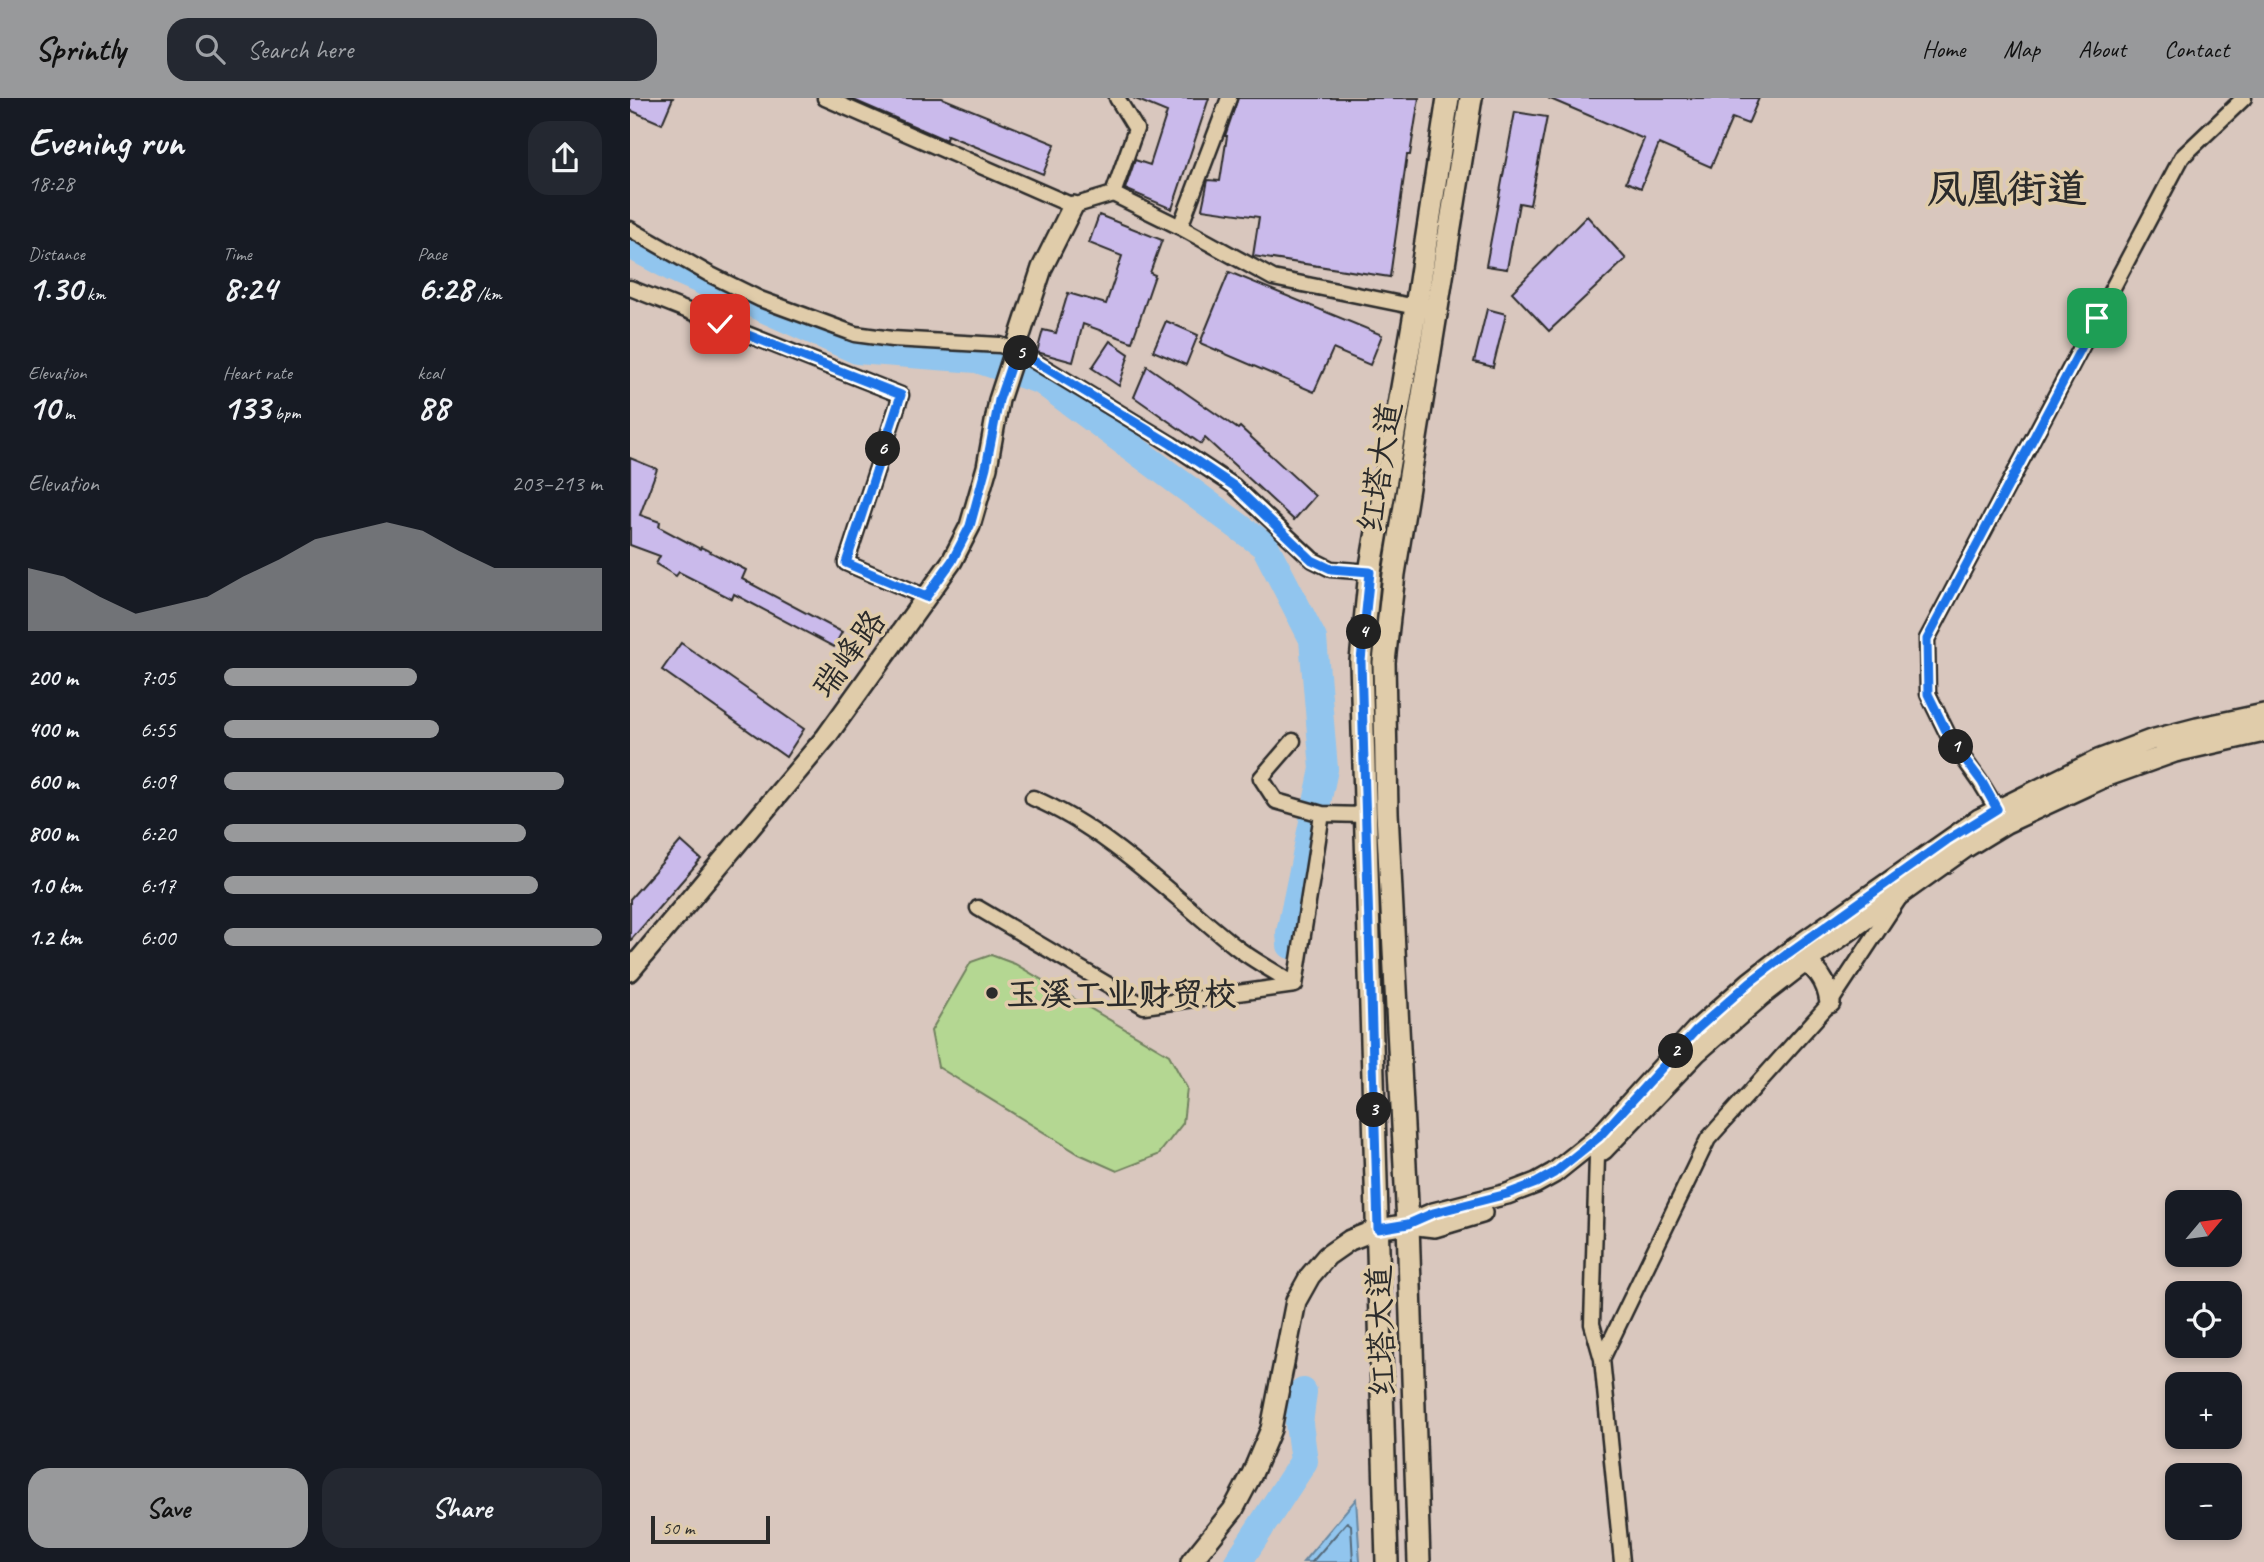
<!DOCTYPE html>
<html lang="en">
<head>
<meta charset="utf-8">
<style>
  :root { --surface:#171b24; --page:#242831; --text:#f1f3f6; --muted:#9ea1a6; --accent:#98999b }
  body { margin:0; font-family:Caveat,"LXGW WenKai TC",sans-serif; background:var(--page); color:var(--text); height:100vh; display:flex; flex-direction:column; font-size:26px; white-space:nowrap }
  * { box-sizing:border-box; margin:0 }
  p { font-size:23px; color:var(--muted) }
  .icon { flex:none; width:38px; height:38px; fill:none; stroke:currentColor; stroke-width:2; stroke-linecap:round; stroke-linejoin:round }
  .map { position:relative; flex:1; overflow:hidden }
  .details { display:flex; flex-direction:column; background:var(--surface); width:630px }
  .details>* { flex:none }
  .needle { width:46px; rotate:61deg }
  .tools { position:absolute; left:1535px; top:1092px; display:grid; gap:14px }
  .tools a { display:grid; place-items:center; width:77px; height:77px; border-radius:14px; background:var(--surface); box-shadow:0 4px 10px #0003; font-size:35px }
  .scale { position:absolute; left:21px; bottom:18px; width:119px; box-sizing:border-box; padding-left:7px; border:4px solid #2b2b2b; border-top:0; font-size:19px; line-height:24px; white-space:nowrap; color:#2b2b2b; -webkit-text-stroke:5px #e0ccaa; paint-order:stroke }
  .pin { position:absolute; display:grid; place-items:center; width:60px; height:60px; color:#fff; margin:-30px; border-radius:14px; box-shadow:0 4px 10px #0006 }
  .km { position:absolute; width:35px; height:35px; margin:-18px; border-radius:50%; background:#222; color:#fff; font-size:19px; line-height:35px; text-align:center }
  .round { display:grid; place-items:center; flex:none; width:74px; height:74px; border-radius:21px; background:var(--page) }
  .head { display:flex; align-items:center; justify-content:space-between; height:119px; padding:0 28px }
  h1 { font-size:38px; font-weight:700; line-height:52px }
  .figures { display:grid; grid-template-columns:repeat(3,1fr); gap:10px; height:119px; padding:7px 28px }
  .figures div { display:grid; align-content:center }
  .figures b { font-size:35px; font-weight:700 }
  .figures small { font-size:19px; font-weight:400 }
  .figures p { font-size:19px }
  .chart { height:196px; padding:14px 28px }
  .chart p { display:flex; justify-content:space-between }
  .chart svg { width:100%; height:126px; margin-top:7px; fill:var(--accent); opacity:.7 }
  .cta { display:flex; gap:14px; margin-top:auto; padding:14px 28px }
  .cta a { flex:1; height:80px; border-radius:21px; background:var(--accent); color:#111; font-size:28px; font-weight:700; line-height:80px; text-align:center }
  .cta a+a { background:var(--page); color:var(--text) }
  ul { padding:0 28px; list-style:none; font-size:23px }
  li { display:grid; grid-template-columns:112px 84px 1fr; align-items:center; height:52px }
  li i { height:18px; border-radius:9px; background:var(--accent) }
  header { display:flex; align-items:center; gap:42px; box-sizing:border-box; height:98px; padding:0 35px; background:var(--accent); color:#111 }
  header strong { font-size:33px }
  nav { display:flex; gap:38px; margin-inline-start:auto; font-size:24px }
  .search { width:490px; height:63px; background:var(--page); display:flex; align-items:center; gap:18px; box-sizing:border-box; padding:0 24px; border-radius:21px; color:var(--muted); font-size:26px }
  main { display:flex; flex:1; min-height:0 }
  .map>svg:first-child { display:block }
  .green { fill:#b4d792; stroke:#70815e; stroke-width:2 }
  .water { fill:#91c5ee; stroke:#6887a0; stroke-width:2 }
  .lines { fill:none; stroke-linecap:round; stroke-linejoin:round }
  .shore { stroke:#546979; stroke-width:2 }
  .river { stroke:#91c5ee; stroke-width:28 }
  .building { fill:#cabaeb; stroke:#2b2b2b; stroke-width:2 }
  .minor-casing { stroke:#2b2b2b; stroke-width:19 }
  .tertiary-casing { stroke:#2b2b2b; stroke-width:24 }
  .secondary-casing { stroke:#2b2b2b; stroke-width:26 }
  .minor { stroke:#e0ccaa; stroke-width:14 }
  .tertiary { stroke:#e0ccaa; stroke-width:19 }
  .secondary { stroke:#e0ccaa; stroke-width:21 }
  .route-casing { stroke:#fff; stroke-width:14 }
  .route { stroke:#1a73e8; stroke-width:9 }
  .poi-dot { fill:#2b2b2b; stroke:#e0ccaa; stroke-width:2.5 }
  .labels { text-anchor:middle; stroke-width:7; stroke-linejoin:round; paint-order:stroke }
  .street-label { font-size:33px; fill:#2b2b2b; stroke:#e0ccaa }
  .poi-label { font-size:33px; font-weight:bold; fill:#2b2b2b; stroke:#e0ccaa; text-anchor:start }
  .district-label { font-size:40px; font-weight:bold; fill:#2b2b2b; stroke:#e0ccaa }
</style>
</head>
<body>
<header>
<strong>Sprintly</strong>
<div class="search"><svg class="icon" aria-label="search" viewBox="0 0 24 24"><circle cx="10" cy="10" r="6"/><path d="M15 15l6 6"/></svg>Search here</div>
<nav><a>Home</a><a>Map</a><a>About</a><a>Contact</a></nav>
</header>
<main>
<section class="details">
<div class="head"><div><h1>Evening run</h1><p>18:28</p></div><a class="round"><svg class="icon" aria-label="share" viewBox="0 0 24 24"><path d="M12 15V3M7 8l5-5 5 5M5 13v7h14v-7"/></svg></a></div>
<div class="figures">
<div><p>Distance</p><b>1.30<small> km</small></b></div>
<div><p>Time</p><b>8:24</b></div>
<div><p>Pace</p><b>6:28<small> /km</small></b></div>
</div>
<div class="figures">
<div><p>Elevation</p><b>10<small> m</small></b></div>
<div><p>Heart rate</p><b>133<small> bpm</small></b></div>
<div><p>kcal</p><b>88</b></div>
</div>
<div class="chart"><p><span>Elevation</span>203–213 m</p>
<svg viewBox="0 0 160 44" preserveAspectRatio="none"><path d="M0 44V22L10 25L20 32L30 38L40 35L50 32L60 25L70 19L80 12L90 9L100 6L110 9L120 16L130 22L140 22L150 22L160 22V44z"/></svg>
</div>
<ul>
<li><b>200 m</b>7:05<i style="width:51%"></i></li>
<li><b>400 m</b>6:55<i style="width:57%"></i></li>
<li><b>600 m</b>6:09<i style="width:90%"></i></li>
<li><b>800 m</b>6:20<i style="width:80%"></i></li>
<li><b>1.0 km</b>6:17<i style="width:83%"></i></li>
<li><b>1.2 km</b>6:00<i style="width:100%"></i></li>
</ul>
<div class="cta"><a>Save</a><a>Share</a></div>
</section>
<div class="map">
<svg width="1634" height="1464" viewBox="0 0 1634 1464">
  <rect width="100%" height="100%" fill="#d9c7be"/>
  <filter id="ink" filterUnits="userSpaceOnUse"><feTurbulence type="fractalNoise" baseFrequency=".0143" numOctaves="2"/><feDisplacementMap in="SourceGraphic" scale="14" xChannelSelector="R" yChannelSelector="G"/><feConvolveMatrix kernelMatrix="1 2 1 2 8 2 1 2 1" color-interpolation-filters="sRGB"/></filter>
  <g filter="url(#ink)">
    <!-- green -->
    <path class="green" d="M361,857l24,9 154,91 18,33 -4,35 -25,32 -41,16 -38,-17 -141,-87 -7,-36 40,-69z"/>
    <!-- water -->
    <path class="water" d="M726,1401l4,63h-57z"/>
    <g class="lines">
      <!-- shore -->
      <path class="shore" d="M682,1464l35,-40 4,3 2,37"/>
      <!-- river -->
      <path class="river" d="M0,147l43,23 184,82 120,9 65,22 223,165 48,93 11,130 -34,164 1,12
        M608,1464l66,-101 -5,-37 4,-32"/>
    </g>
    <!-- building -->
    <path class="building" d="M0,0h43l-11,26 -32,-14z
      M219,0h93l113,46 -12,30 -96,-39 -1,5z
      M503,0h76l-37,111 -47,-20 10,-29 15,5 17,-53z
      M608,0h181l-9,57h-3l-17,122 -137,-21 6,-39 -57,-8 6,-29 12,1 7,-45h-2z
      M918,0h211l-11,26 -16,-6 -21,49 -52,-23 -18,44 -15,-6 18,-43z
      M885,14l32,5 -17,88 -11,-2 -12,66 -21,-3z
      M469,117l63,25 -12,33 5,2 -23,67 -49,-18 -10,38 -36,-10 6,-22 13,3 12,-40 38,11 16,-48 -33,-13z
      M957,118l39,43 -77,72 -37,-39z
      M599,174l153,63 -12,30 -37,-16 -19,43 -114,-49z
      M857,211l19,5 -13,53 -19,-5z
      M536,223l32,14 -12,30 -33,-14z
      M480,243l19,13 -10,32 -27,-18z
      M517,268l91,63 2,-2 75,69 -21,24 -89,-82 -4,6 -67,-47z
      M0,360l27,11 -17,46 20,7 -1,5 41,22 1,-2 45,23 -4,9 100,53 -8,15 -100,-53 -2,5 -53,-27 -3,4 -20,-12 4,-8 -30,-11z
      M51,545l123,86 -18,28 -124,-87z
      M51,743l20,18 -71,82v-42z"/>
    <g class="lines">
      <!-- minor casing -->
      <g class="minor-casing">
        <path id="minor" d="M195,0l248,108 40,-12 23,-65 -19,-31
          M483,96l67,33 93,51 143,29
          M550,129l49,-129
          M0,131l79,45 51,25 95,35 37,5 108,6 16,5 155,94 63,42 79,74 18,9 39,3
          M0,190l271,107 -55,168 80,34
          M663,643l-32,37 15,23 46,13 42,1
          M403,700c76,32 139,98 203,149 18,14 40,25 59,38l27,-171
          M1371,718l-20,-33 -31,-44 -22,-45 -1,-55 255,-482 62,-59
          M348,810l166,98 151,-21
          M961,1045l6,13 -5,168 10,35
          M992,1464l-20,-203 106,-220 122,-136 68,-103"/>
      </g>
      <!-- tertiary casing -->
      <g class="tertiary-casing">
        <path id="tertiary" d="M1166,858c20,10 31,24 34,47
          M0,873l196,-234 126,-176 18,-35 17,-59 12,-67 43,-132 31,-62
          M973,1052l94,-98 64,-56 36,-28 168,-120 41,-25 99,-46 70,-25 89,-20
          M779,1126l26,3 47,-14
          M561,1464l42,-52 19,-36 19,-45 25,-128 14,-25 17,-20 23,-16 28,-11 30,-5 25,-11 74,-19 29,-11 18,-10 45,-36 97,-107 54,-48 36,-28 193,-135 119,-59 53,-20 46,-12 67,-14"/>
      </g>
      <!-- secondary casing -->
      <g class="secondary-casing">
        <path id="secondary" d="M757,1464l-26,-901 9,-89 46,-265 32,-209
          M789,1464l-11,-338 -21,-412 -3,-150 10,-88 77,-476"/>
      </g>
      <!-- minor -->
      <use href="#minor" class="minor"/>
      <!-- tertiary -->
      <use href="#tertiary" class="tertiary"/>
      <!-- secondary -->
      <use href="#secondary" class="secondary"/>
    </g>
  </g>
  <g class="lines" filter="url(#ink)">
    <!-- route casing -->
    <g class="route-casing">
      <path id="route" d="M90,226l181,71 -55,168 80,34 26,-36 18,-35 16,-59 13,-67 17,-50 155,94 63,42 78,74 19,9 39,3 -9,89 17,568 30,-5 25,-11 74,-19 29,-11 18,-10 45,-36 97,-107 54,-48 37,-28 160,-114 50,-31 -15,-27 -32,-43 -22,-45 -1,-55 170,-321"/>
    </g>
    <!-- route -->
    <use href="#route" class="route"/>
  </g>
  <!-- markers -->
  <circle class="poi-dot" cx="362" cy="895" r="7"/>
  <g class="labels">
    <!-- street labels -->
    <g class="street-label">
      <text transform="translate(749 369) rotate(-81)" y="12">红塔大道</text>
      <text transform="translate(218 555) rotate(-54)" y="12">瑞峰路</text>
      <text transform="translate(750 1233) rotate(-92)" y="12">红塔大道</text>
    </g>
    <!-- poi labels -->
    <g class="poi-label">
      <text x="376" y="907">玉溪工业财贸校</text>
    </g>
    <!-- district labels -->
    <g class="district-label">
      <text x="1377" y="104">凤凰街道</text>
    </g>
  </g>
</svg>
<div class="tools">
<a><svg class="needle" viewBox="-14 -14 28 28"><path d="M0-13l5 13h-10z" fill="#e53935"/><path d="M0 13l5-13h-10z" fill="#9ea1a6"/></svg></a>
<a><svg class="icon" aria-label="locate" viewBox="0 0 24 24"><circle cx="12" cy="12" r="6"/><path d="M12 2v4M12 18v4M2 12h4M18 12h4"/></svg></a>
<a>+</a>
<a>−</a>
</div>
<div class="scale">50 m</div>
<div class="pin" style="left:1467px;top:220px;background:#1e9e55"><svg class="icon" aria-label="arrive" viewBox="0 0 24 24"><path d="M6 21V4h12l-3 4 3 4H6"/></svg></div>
<div class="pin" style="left:90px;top:226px;background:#d93025"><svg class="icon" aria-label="check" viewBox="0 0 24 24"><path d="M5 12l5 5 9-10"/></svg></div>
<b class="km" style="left:1326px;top:649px">1</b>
<b class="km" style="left:1046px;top:953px">2</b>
<b class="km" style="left:744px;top:1012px">3</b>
<b class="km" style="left:734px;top:534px">4</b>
<b class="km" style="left:391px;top:255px">5</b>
<b class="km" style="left:253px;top:351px">6</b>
</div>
</main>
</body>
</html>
